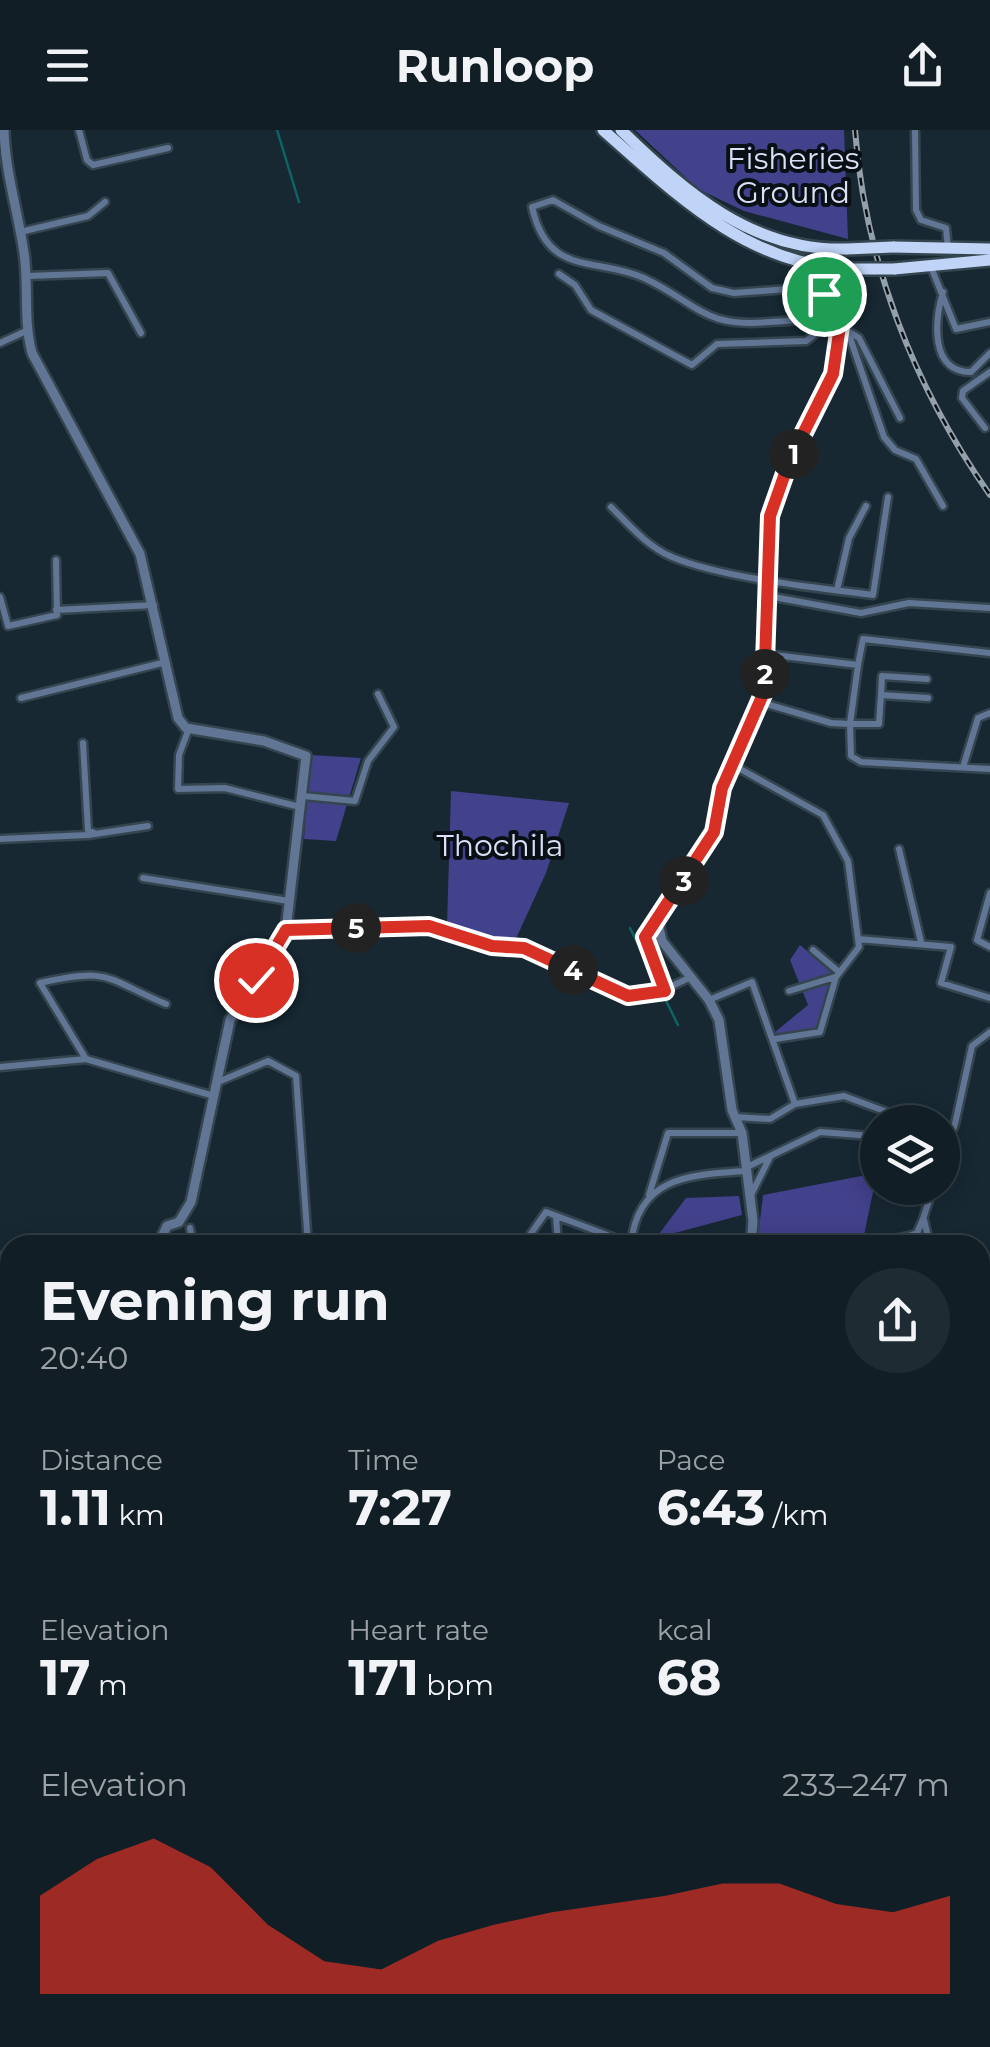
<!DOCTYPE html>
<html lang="en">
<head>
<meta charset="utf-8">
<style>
  :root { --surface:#111e26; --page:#1e2b32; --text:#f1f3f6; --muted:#9ca2a7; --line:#303c43; --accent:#d93025 }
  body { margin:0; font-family:Montserrat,sans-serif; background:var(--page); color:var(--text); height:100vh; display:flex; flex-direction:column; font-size:38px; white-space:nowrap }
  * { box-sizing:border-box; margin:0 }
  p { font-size:32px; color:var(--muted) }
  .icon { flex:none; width:55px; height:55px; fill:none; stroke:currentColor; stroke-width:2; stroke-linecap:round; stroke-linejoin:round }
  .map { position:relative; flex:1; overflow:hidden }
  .panel { position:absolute; left:0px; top:1105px; width:990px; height:812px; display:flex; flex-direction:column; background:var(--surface); border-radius:30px 30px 0 0; box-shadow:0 5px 25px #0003,0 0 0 2px var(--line) }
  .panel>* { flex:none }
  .controls { position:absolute; left:860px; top:975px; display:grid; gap:20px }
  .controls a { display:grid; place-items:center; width:100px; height:100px; border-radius:50%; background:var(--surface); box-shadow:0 5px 25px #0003,0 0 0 2px var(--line); font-size:50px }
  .pin { position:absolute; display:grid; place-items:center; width:85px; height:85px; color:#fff; margin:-42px; border:5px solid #fff; border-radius:50%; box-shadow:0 2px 10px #0007 }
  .km { position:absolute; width:50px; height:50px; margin:-25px; border-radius:50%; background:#222; color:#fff; font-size:28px; line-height:50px; text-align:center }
  .round { display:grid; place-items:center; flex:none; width:105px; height:105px; border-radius:52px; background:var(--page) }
  .headline { display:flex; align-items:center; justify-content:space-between; height:170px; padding:0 40px }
  h1 { font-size:55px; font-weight:700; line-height:75px }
  .stats { display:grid; grid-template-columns:repeat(3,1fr); gap:15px; height:170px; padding:10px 40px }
  .stats div { display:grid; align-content:center }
  .stats b { font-size:50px; font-weight:700 }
  .stats small { font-size:28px; font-weight:400 }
  .stats p { font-size:28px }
  .chart { height:280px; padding:20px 40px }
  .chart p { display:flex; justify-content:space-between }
  .chart svg { width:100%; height:180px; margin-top:10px; fill:var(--accent); opacity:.7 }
  header { display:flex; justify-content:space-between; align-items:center; height:130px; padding:0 40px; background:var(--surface); font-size:45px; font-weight:700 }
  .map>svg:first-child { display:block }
  .green { fill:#42418b }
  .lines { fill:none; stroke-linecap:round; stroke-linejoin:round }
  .stream { stroke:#0e6365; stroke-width:2.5 }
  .minor-casing { stroke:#35454f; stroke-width:11 }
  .tertiary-casing { stroke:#35454f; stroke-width:14 }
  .trunk-casing { stroke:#35454f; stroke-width:16 }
  .minor { stroke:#617595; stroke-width:6 }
  .tertiary { stroke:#617595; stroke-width:9 }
  .trunk { stroke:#bfd4f7; stroke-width:11 }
  .rail-casing { stroke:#93a0a9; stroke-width:6 }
  .rail { stroke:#091015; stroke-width:2.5; stroke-dasharray:8; stroke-linecap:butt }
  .trunk-bridge-casing { stroke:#35454f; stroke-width:16; stroke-linecap:butt }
  .trunk-bridge { stroke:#bfd4f7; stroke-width:11 }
  .route-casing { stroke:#fff; stroke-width:20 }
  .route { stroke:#d93025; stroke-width:12 }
  .labels { text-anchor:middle; stroke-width:8; stroke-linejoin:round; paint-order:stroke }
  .park-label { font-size:30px; fill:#dcdff5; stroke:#091015 }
</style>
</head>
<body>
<header><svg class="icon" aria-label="menu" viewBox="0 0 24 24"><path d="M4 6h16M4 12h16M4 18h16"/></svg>Runloop<svg class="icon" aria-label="share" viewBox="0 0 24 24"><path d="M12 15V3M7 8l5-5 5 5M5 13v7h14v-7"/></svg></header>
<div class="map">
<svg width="990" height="1917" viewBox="0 0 990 1917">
  <rect width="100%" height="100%" fill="#172833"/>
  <!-- green -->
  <path class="green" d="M635,0h209l4,109 -104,-28 -46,-22z
    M310,625l51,3 -25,83 -32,-2z
    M451,661l118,12 -23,70 -32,70 -15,1 -52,-18z
    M800,815l31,26 -11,56 -44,11 -1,-6 33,-27 -18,-45z
    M877,1043l-13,62 -42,10h-65l6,-50z
    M739,1066l3,19 -86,23 30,-40z"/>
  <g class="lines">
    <!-- stream -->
    <path class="stream" d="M277,0l22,72
      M630,798l48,97"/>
    <!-- minor casing -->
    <g class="minor-casing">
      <path id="minor" d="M79,0l8,30 6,5 75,-17
        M915,0l1,80 5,10 25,8 2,21
        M553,70l46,26 65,27 48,35 22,5 81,-6 23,-18 -22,47c-14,5 -31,5 -46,6 -68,6 -71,-18 -126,-44 -49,-22 -96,0 -112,-71z
        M20,102l68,-16 17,-14
        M931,137l25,62 34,-7
        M559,144l16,11 16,25 101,55 25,-21 89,-3 7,-5 3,-18
        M27,146l81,-3 33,60
        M943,162c-8,27 -14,80 28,80l19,-19
        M845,199l14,9 41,80
        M847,199l37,108 11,13 21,9 27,47
        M0,213l26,-12
        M985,298l-23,-30 1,-7 27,-19
        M611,377c18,18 37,40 61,50 50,21 146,31 201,38l15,-98
        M837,460l12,-52 17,-32
        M768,466l93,17 48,-10 81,5
        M0,467l8,29 49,-11 -1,-55
        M56,480l98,-5
        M766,524l92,11 5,-26 127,14
        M858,535l-8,59h29l2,-29 47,3
        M881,565l1,-19 45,3
        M21,568l145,-36
        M760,572l71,21 19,1 1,32 10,6 129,7
        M189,598l-10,27 -1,34 47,-1 75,19
        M83,613l5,87 6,3
        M733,635l90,50 25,46 11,86 -23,30 -16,55 -45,7
        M963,637l15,-49 12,-5
        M303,666l52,5 13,-40 26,-34 -16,-33
        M0,709l88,-4 60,-9
        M899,719l22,93
        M143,748l146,23
        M990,763l-13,47 13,7
        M657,790l-12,21 20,50
        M286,800l143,-4 63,20 32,2 104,47h25l38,-18
        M858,809l93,8 -10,36 49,15
        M813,820l26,22
        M789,861l46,-14
        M709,870l43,-18 43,122 49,-8 70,26
        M86,929l-46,-76c72,-16 64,-5 126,21
        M0,937l86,-8 128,37
        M218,952l50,-21 28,15 12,169
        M735,987l35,2 25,-15
        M942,1026l13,-32 17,-78 18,-14
        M747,1037l73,-35 52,4
        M649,1065l19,-62h74
        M751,1065l19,-38
        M556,1086l2,29
        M923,1089l10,-31
        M924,1090l6,25
        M190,1098l3,17
        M445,1115l18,-5 12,5
        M523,1115l23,-33 85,32c7,-69 61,-69 115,-73
        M838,1115c26,-8 58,-2 79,-12l6,-14
        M0,1126l10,3
        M980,1162l10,19
        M0,1199l10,-28
        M0,1331l4,8 -4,37
        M980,1343h10
        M980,1384l5,60 -5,22
        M0,1399l10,12
        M0,1511l10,-8
        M0,1536l10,-3
        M982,1695l8,-1
        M111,1908v2
        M155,1908l2,9
        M506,1908l3,9"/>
    </g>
    <!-- tertiary casing -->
    <g class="tertiary-casing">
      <path id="tertiary" d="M4,0c1,41 14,82 20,123 5,33 -1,67 8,100l108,201 38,164 8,10 78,13 42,15 -20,174 -56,90 -39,182 -12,20 -12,4 -9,19
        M751,1115l2,-24 -11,-88 -10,-23 -13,-90 -10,-20 -47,-59 -5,-22 57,-87 9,-44 41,-96 6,-176 19,-54 44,-88 7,-48 -2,-57
        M980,1540l10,3"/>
    </g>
    <!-- trunk casing -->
    <g class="trunk-casing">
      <path id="trunk" d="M603,0c73,64 144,135 247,139
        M621,0c64,62 132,122 226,119
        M893,117l97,2
        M894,139l96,-9"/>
    </g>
    <!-- minor -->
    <use href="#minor" class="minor"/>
    <!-- tertiary -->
    <use href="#tertiary" class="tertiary"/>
    <!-- trunk -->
    <use href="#trunk" class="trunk"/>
    <!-- rail casing -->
    <g class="rail-casing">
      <path id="rail" d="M855,0c10,132 59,257 135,365"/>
    </g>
    <!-- rail -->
    <use href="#rail" class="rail"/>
    <!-- trunk-bridge casing -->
    <g class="trunk-bridge-casing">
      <path id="trunk-bridge" d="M847,119l46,-2
        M850,139h44"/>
    </g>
    <!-- trunk-bridge -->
    <use href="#trunk-bridge" class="trunk-bridge"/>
  </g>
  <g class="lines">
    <!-- route casing -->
    <g class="route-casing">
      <path id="route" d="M256,850l30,-50 143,-4 63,20 32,2 104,48 37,-5 -20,-54 69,-105 8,-44 42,-96 6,-176 19,-54 44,-88 7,-48 -2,-57 -14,25"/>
    </g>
    <!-- route -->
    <use href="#route" class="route"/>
  </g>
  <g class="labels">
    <!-- park labels -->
    <g class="park-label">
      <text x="793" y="39">Fisheries<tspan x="793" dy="34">Ground</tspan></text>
      <text x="500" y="726">Thochila</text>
    </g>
  </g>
</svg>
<div class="controls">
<a><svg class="icon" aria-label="layers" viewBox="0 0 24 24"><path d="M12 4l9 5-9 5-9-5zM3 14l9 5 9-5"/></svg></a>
</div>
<div class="pin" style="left:824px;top:164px;background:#1e9e55"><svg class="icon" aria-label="arrive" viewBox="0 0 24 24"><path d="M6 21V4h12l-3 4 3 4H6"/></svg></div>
<div class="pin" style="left:256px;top:850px;background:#d93025"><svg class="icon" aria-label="check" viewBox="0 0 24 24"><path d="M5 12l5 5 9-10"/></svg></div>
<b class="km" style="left:794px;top:324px">1</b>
<b class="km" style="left:765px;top:544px">2</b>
<b class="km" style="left:684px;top:751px">3</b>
<b class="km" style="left:573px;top:840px">4</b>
<b class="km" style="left:356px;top:798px">5</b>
<section class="panel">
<div class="headline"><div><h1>Evening run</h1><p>20:40</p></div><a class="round"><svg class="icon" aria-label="share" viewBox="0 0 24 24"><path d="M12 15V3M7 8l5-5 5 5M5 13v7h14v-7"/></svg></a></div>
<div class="stats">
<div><p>Distance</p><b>1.11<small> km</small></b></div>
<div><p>Time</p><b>7:27</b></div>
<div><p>Pace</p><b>6:43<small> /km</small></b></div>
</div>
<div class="stats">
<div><p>Elevation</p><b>17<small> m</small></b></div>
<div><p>Heart rate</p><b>171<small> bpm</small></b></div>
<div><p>kcal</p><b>68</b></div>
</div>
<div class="chart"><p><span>Elevation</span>233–247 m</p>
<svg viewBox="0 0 160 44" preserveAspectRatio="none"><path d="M0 44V20L10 11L20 6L30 13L40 27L50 36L60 38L70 31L80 27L90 24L100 22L110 20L120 17L130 17L140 22L150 24L160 20V44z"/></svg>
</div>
</section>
</div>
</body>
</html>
